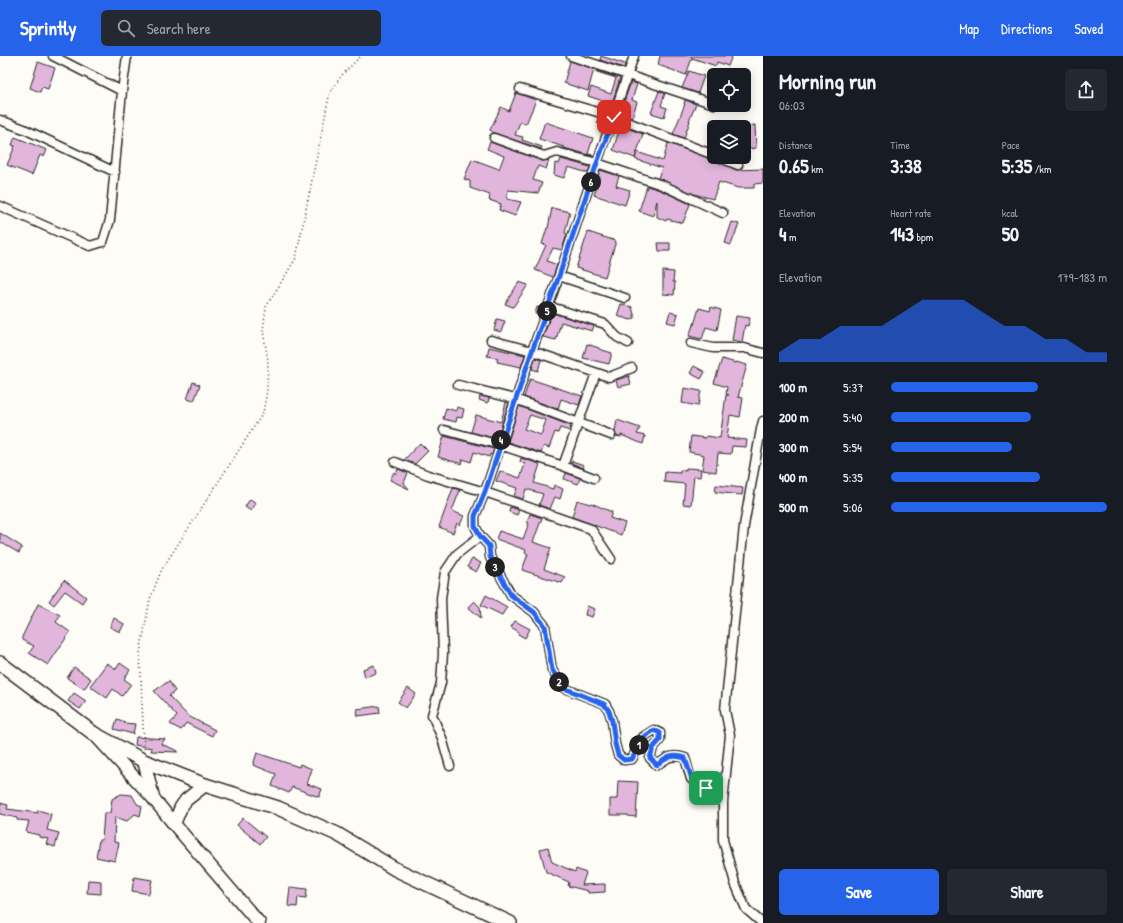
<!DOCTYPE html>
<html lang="en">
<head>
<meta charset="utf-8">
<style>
  :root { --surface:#171b24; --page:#242831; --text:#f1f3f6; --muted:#9ea1a6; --accent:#2563eb }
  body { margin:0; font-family:"Patrick Hand",sans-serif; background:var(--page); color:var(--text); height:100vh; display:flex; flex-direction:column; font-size:15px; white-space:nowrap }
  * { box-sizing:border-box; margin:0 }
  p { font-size:13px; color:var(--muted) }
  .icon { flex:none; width:22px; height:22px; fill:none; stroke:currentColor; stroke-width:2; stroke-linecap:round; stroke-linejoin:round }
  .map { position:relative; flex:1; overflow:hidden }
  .drawer { display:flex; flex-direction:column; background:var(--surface); width:360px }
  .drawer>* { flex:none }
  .tools { position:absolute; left:707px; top:12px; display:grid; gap:8px }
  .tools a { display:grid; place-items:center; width:44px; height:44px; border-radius:6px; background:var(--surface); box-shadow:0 2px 10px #0003; font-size:20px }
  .pin { position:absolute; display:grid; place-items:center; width:34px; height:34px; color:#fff; margin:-17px; border-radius:8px; box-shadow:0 2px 6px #0006 }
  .km { position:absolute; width:20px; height:20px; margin:-10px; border-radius:50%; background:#222; color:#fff; font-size:11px; line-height:20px; text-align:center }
  .round { display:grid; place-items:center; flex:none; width:42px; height:42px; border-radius:6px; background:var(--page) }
  .summary { display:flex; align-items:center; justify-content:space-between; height:68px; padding:0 16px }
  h1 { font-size:22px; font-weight:700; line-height:30px }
  .metrics { display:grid; grid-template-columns:repeat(3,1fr); gap:6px; height:68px; padding:4px 16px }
  .metrics div { display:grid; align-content:center }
  .metrics b { font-size:20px; font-weight:700 }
  .metrics small { font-size:11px; font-weight:400 }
  .metrics p { font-size:11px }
  .chart { height:112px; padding:8px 16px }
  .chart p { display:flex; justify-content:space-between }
  .chart svg { width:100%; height:72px; margin-top:4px; fill:var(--accent); opacity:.7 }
  .action { display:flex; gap:8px; margin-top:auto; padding:8px 16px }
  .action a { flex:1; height:46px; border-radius:6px; background:var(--accent); color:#fff; font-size:16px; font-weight:700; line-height:46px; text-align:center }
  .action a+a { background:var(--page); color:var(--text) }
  ul { padding:0 16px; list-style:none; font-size:13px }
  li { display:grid; grid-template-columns:64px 48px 1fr; align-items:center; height:30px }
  li i { height:10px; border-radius:5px; background:var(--accent) }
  header { display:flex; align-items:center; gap:24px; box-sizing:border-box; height:56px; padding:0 20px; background:var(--accent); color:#fff }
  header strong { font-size:19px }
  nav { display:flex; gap:22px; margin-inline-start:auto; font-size:14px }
  .search { width:280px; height:36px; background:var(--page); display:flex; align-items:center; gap:10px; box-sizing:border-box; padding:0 14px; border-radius:6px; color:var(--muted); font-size:15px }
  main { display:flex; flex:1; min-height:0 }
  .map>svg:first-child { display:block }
  .building { fill:#e2b6dc; stroke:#2b2b2b; fill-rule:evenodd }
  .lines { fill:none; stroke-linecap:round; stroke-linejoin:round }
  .minor-casing { stroke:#2b2b2b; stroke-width:11 }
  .secondary-casing { stroke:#2b2b2b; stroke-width:15 }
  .primary-casing { stroke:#2b2b2b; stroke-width:16 }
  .path { stroke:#2b2b2b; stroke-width:1.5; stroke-dasharray:1 3; stroke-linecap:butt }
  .minor { stroke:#fdfcf7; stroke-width:8 }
  .secondary { stroke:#fdfcf7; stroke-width:12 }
  .primary { stroke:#fdfcf7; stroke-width:13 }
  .route-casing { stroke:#fff; stroke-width:8 }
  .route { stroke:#2563eb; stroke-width:5 }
</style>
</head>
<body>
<header>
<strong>Sprintly</strong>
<div class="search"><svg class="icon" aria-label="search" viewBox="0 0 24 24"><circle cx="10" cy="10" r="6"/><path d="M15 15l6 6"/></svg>Search here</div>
<nav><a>Map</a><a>Directions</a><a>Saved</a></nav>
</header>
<main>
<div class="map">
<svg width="763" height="867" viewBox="0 0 763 867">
  <rect width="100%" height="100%" fill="#fdfcf7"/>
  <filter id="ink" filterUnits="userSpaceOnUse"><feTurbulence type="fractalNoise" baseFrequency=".025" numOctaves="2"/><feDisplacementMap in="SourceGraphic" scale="8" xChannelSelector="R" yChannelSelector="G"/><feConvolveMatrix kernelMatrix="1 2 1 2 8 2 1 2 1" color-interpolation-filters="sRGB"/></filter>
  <g filter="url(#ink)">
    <!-- building -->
    <path class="building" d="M601,0l24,8 -1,4 -24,-8z
      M660,0h72l-4,10 -11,-4 -1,4 -24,-8 -6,17 -28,-10z
      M570,5l24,8 -6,22 -24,-8z
      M38,6l17,6 -7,21 -6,-2 -2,5 -10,-4z
      M597,15l23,7 -10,32 -9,-3 2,-6 -15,-5 3,-9 20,7 5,-16 -19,-6z
      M689,15l15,5 -6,17 -16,-5z
      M631,26l6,2 -5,16 5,2 -5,16 -12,-5z
      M659,35l6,2 -4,13 6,2 -3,9 -13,-4z
      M516,37l20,7 -10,24 -6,-2 -5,13 8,2 -1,3 20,7 -1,2 -47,-16 -4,-3 11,-23 8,4z
      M685,44l11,4 -7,17h1l-6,17 -11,-4 12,-30h-1z
      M598,62l8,2 -2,6 -7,-3z
      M545,66l48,16 -5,16 5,1v1l-29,-8v-1l-25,-8z
      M616,68l27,10 -8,24 -22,-8 6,-19 -5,-1z
      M755,69l1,23 -9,1 -2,-23z
      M15,81l32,13 -3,7 -4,-2 -8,20 -25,-10 8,-19 -3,-1z
      M490,86l52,19 7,-1 -3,9 -8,-3 -5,14 9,3 -4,10 -30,-3 -1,9 14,3 -6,14 -16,-6 2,-6 -12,-4 1,-5 -20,-7v-7l-6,-2 8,-20 27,10 5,-13 -17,-7z
      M668,87l46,17 22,10 27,-1v14l-9,1v4h-16l-19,-6 -6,17 -19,-5 -36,-16 4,-10 -27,-9 2,-7 26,9z
      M561,103l29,8 -2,6 -20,-6 -4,11 -10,-3 1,-12 4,1z
      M600,114l19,6 -3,10 14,4 -5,15 -31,-10 6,-18 -2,-1z
      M647,130l13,4 30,14 -7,19 -16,-4 -1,2 -9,-4v-16l-4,15 -14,-5z
      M552,152l18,4 -5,21 2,1 -5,16 -9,-2 -6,13 10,4 -4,12 -18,-7 11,-25 -4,-1 5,-16h1z
      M732,166l7,2 -8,21 -6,-2z
      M588,176l28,9 -11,36 -29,-9z
      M658,187h12v8h-11z
      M663,215l11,1 -1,10h2l-1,13 -11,-1z
      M519,226l9,3 -15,22 -8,-3z
      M621,248l11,3 3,11 -4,2 -14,-4z
      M537,251l5,1 -3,7 -4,-1z
      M711,251l10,3 -4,20 -11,-3 -4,12 -13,-3 4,-11h1l5,-17 11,3z
      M670,256l8,2 -3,10 -8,-2z
      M552,257l42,13 -2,5 -31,-9 -5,18 -13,-3z
      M736,260l14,2 -2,8 -3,-1 -3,17 -10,-2z
      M497,263l8,2 -4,11 -7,-2z
      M587,288l12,4v1l13,4 -3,11 -26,-6z
      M489,291l36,8 -4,12 -24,-5 1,-4 -11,-2z
      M535,302l6,2 -3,11 -6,-2z
      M722,303l14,4v-1l11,3 -9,32 5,1 -3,19 -10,-2 -3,23 20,2 -1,7 -14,-1 -1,8 -13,-1 -2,19 -14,-2 2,-15 -15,-3 2,-16 15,2v-2l14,2 6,-43h3l-3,-1 1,-7 -13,-4z
      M694,310l11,6 -4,7 -11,-6z
      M629,320l2,8 -13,3 -2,-7z
      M530,323l52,17 -3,9 -18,-6 -3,10 -34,-12z
      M193,326l7,3 -6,16 -7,-2z
      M684,332l17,3 -3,15 -16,-3z
      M480,340l9,2 -1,5 -9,-3z
      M506,346l3,1 -12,36 -26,-7 5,-17 25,7z
      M519,350l52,20 -1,5 -10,-3 -2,5 -3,-1 -6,16 -5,-2 -3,7 -33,-11zM530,359l16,5 -5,15 -17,-6z
      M457,351l7,2 -2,9 -5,-1 -1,5 -13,-3 3,-11 10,3z
      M617,364l23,8 -3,6 8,2 -2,8 -22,-9v2l-5,-1 -1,-5z
      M444,380l50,13 -2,6 -2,-1 -1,3 -15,-5 -3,10 -8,-3 -1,5 -24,-7z
      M420,387l8,8 -13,13 -11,-4z
      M521,402l19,6 -6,19 19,6 1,-4 9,4 -3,10 -5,-2 -5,12 -11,-4 4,-11 -17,-5 -3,10 -9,-3 3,-8 -21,-7 4,-10 20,7 5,-14 -5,-2z
      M572,405l12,4 -1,3 -12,-5z
      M686,412l15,1 -1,8 -6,-1 -3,29 -8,-1 2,-20 -21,-2 1,-10 15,1v-3l6,1z
      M398,413l10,4 -4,10 5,6 -19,-9 4,-8 2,2z
      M566,417l14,5 -2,6 -14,-5z
      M716,429l27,3 -1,7 -27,-3z
      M453,432l7,2 -8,21 12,5 -4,9 -3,-2 -4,10 -14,-6z
      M250,443l6,4 -5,8 -6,-4z
      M577,444l13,4 1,-1 21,9 -2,6 15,5 -4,12 -49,-18z
      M510,451l9,3 -2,5 -8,-3z
      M530,458l12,4 -9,24 18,6 -7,21 21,8 -3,6 -40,-13 6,-16 -3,-1 1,-3 -30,-11 3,-8 24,8 6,-16 -2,-1z
      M0,477l22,14 -3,6 -19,-11z
      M472,503l9,4 -5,9 -9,-5z
      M64,524l22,17 -4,6 -17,-12 -11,14 -5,-4z
      M486,539l21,12 -5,8 -21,-10z
      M474,545l6,6 1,11 -13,-11z
      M38,548l22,11 -4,7 14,10 -22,33 -19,-12 5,-7 -12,-6v-3z
      M587,550l8,3 -3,8 -7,-2z
      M114,562l10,6 -4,8 -10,-5z
      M515,565l15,8 -5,9 -7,-4 1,-2 -8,-5z
      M107,607l9,6 4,-6 10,7 -6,9 7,5 -9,12 -9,-7 -6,9 -17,-12z
      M374,609l2,8 -11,4 -2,-8z
      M74,611l17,12 -7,10 -17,-11z
      M169,625l6,10 -6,5 19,20 27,14 -3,6 -26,-13 -5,7 -11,-6 7,-8 -23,-25z
      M408,632l8,6 -10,14 -8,-6z
      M74,637l12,8 -6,8 -12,-8z
      M379,650l1,7 -22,3 -1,-7z
      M117,663l8,3 -1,1 11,1 -2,10 -19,-5z
      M136,681l29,2 -4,5 17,7v1l-27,-1 1,-3 -17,-3z
      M257,697l42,14 1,-3 12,5 -5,15 15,5 -3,8 -27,-10 -3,6 -17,-7 4,-12 -23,-9z
      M618,725l20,1 -2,35 -8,-1v-1h-18v-16h7z
      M121,738l11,1 5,9 5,2 -2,10 -5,-2 -8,7 -12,-4 -1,25 5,1 -4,18 -19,-4 3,-17h3l2,-27h6l2,-14z
      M0,747l8,2 -1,4 31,4v-3l13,4 -4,16 12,3 -4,14 -9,-3 2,-5 -9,-2v-2l-13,-3 3,-11 -12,-1v-2l-17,-4z
      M243,762l23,19 -6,7 -23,-19z
      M548,791l4,15 23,10 1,-3 10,4 -4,12 23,-1v8l-17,1v-2l-20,-5 1,-4 -23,-10 -6,-23z
      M134,821l18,3 -3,14 -17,-3z
      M88,824l13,1v13l-14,-1z
      M290,831l17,2 -1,9 -8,-1 -1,10 -9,-1z"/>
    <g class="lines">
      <!-- minor casing -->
      <g class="minor-casing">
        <path id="minor" d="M53,0l69,35
          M571,0l143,48
          M634,0l-37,107 -38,113 -27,75 -47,141 -10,24v10l5,10 9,10 1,11 21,38 23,17 11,14 7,44 12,18 41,16 4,7 3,10 3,23 3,11 6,5 8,-1 11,-22 11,-7 6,3v7l-7,8 -3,10 7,7c11,-8 15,-11 28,-7l6,21 15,9 17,14
          M520,33l94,28 100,38
          M0,64l24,9 91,43
          M494,82l50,18 13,-4 40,11 65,22 61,28
          M718,101l20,8
          M0,150l90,40 13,-4 7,-22 12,-129 5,-35
          M559,220l66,22
          M548,250l57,18 12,13 11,6
          M491,284l41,11 77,26 23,-9
          M691,287l22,5h31l19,5
          M458,329l57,14 96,36
          M444,374l56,15 63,21 31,12
          M395,406l33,13 57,17 106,37 20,30
          M563,410l33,-93
          M450,710l-8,-28 -10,-23 9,-32 2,-30 -2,-55 4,-26 12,-18 23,-18
          M762,867l-16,-14 -11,-26 -12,-43v-38l7,-67 -5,-25 19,-184 17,-97 2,-8"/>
      </g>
      <!-- secondary casing -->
      <g class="secondary-casing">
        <path id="secondary" d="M97,681l56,61 21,26 85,99
          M144,705l9,36
          M174,768l7,-17 5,-7 19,-15"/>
      </g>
      <!-- primary casing -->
      <g class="primary-casing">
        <path id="primary" d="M0,607l93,70 51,28 61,24 73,23 59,26 58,35 115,54"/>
      </g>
      <!-- path -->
      <path class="path" d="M144,693l-4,-96 10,-54 12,-30 101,-156 4,-22 1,-31 -5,-29 3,-24 30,-49 34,-166 12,-17 19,-19"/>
      <!-- minor -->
      <use href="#minor" class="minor"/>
      <!-- secondary -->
      <use href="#secondary" class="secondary"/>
      <!-- primary -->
      <use href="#primary" class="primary"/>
    </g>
  </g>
  <g class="lines" filter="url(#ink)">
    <!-- route casing -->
    <g class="route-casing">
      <path id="route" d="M614,61l-17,46 -38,113 -27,75 -47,141 -10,24v10l5,10 9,10 1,11 21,38 23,17 11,14 7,44 12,18 40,16 5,7 3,10 3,23 3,11 6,5 8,-1 12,-22 10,-7 6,3v7l-7,8 -3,10 7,7c11,-8 15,-11 28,-7l7,21 14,9"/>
    </g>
    <!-- route -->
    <use href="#route" class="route"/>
  </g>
</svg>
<div class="tools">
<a><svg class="icon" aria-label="locate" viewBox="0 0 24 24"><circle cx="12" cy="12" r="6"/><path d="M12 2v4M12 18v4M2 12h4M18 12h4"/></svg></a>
<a><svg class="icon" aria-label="layers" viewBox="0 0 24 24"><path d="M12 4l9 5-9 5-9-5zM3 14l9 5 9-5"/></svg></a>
</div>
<div class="pin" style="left:706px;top:732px;background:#1e9e55"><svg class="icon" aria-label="arrive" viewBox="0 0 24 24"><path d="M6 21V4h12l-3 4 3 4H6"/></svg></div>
<div class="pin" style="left:614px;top:61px;background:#d93025"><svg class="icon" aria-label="check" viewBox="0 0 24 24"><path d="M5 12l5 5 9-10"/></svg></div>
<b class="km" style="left:639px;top:689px">1</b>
<b class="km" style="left:559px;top:626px">2</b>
<b class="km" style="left:495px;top:511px">3</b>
<b class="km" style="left:501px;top:384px">4</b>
<b class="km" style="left:547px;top:255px">5</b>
<b class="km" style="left:591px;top:126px">6</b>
</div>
<section class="drawer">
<div class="summary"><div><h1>Morning run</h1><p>06:03</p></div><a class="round"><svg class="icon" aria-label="share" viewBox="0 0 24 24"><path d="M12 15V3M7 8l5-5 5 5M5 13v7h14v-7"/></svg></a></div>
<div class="metrics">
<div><p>Distance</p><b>0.65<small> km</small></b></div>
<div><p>Time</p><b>3:38</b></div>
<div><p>Pace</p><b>5:35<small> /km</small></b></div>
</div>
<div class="metrics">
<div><p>Elevation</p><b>4<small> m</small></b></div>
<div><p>Heart rate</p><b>143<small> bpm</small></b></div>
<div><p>kcal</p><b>50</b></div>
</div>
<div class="chart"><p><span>Elevation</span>179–183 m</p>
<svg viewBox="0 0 160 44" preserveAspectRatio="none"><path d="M0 44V38L10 30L20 30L30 22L40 22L50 22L60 14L70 6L80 6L90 6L100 14L110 22L120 22L130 30L140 30L150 38L160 38V44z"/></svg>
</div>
<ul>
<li><b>100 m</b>5:37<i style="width:68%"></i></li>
<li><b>200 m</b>5:40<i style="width:65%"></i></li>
<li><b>300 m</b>5:54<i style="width:56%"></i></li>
<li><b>400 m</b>5:35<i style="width:69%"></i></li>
<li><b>500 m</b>5:06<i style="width:100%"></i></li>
</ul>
<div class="action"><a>Save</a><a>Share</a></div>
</section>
</main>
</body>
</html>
